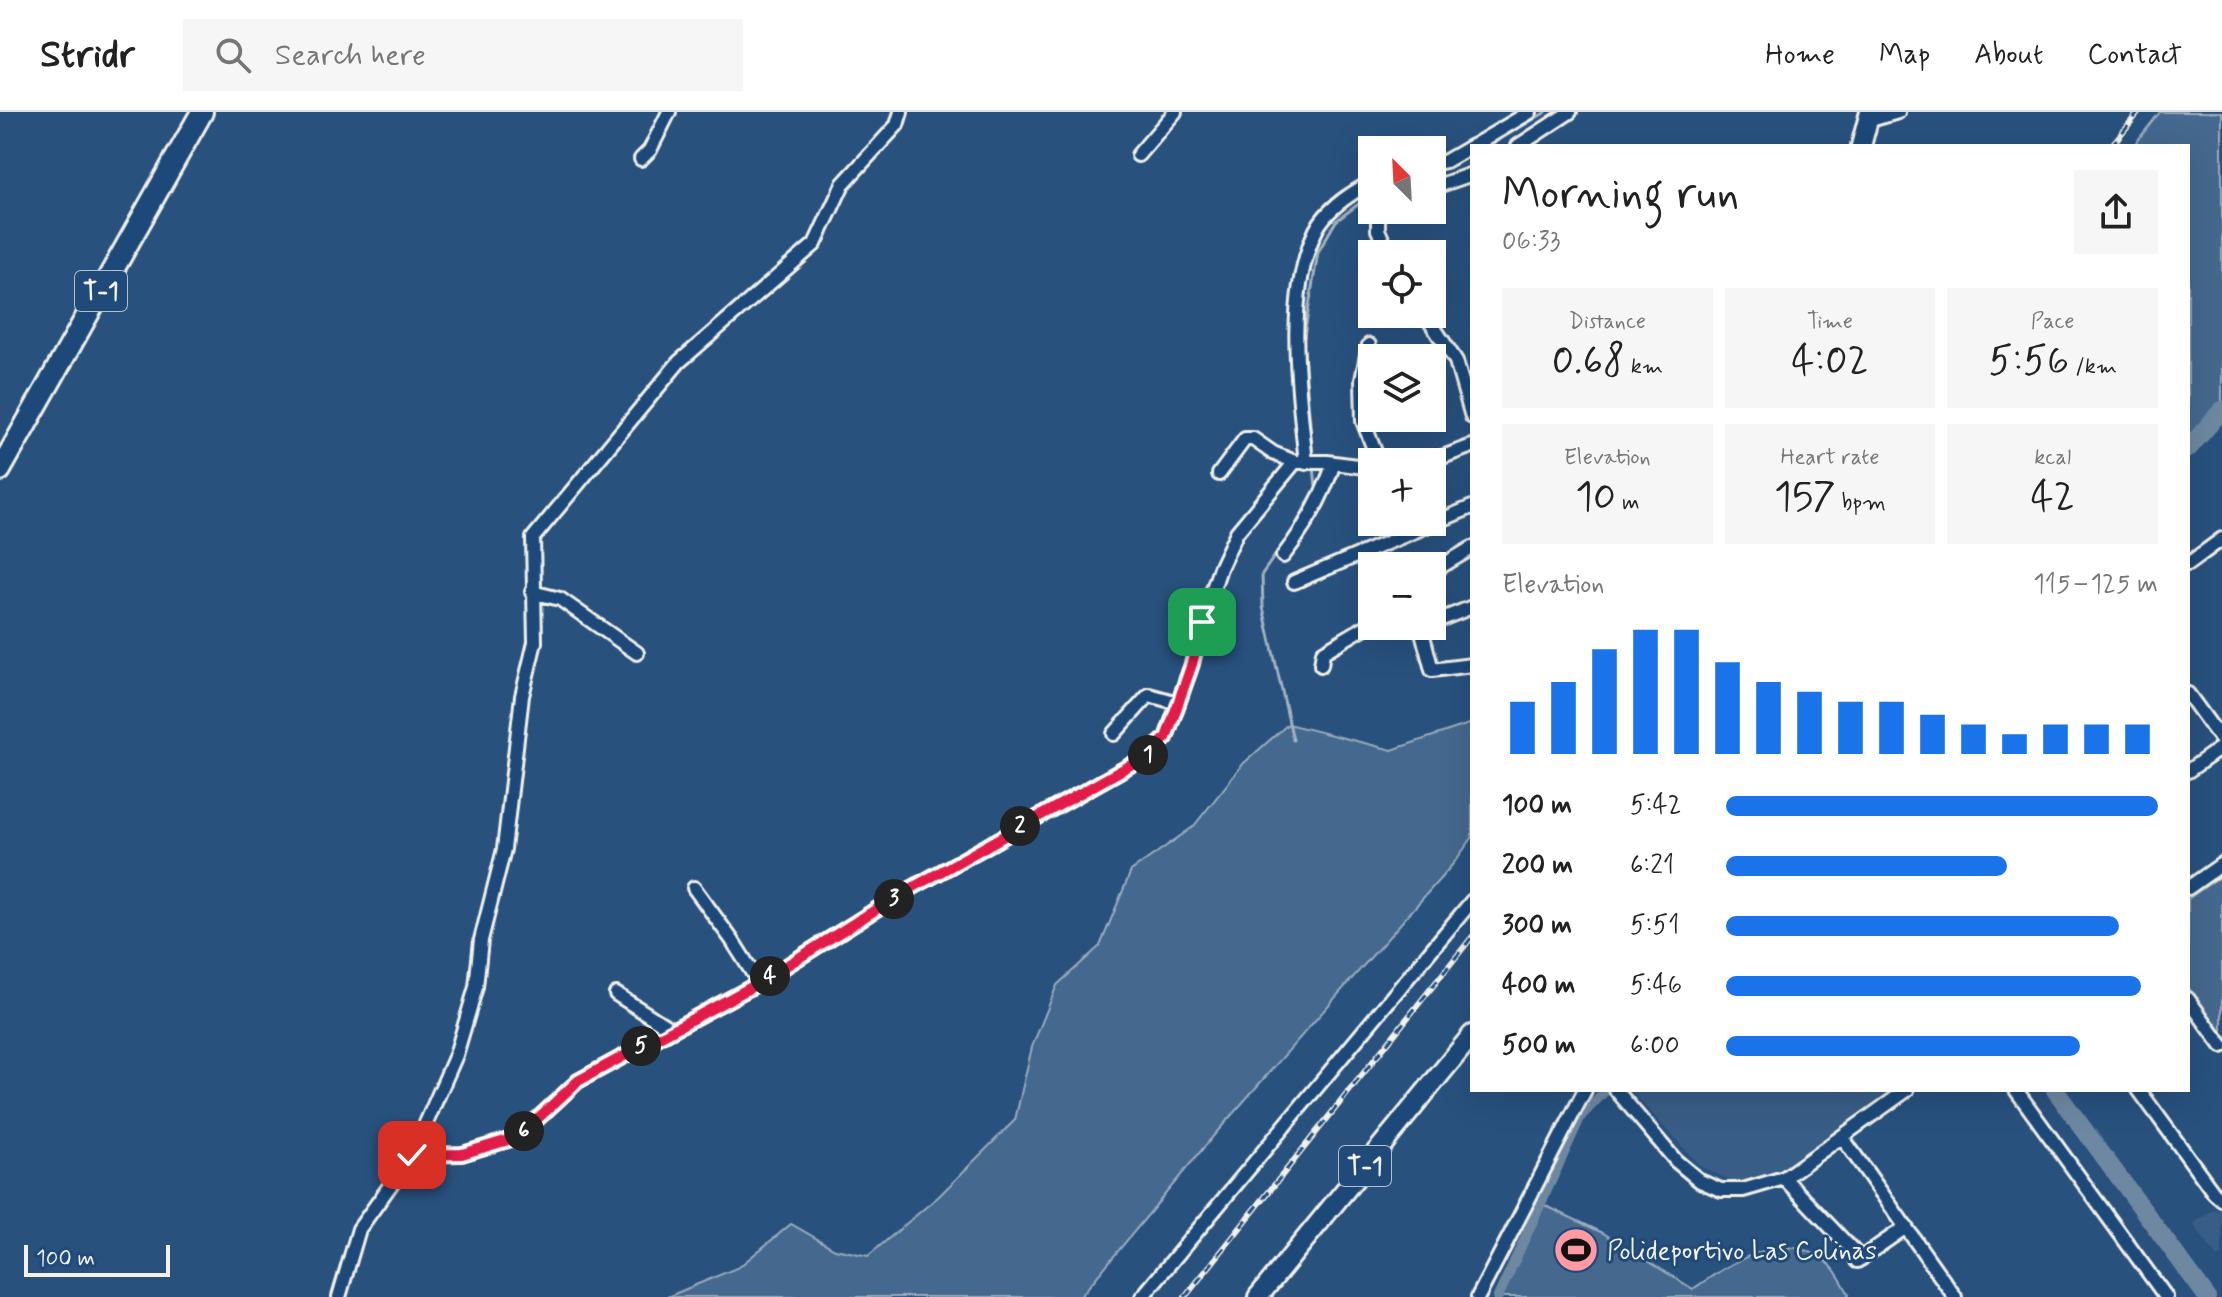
<!DOCTYPE html>
<html lang="en">
<head>
<meta charset="utf-8">
<style>
  :root { --surface:#fff; --page:#f6f6f6; --text:#222; --muted:#767676; --line:#e0e0e0; --accent:#1a73e8 }
  body { margin:0; font-family:Mynerve,sans-serif; background:var(--page); color:var(--text); height:100vh; display:flex; flex-direction:column; font-size:30px; white-space:nowrap }
  * { box-sizing:border-box; margin:0 }
  p { font-size:26px; color:var(--muted) }
  .icon { flex:none; width:44px; height:44px; fill:none; stroke:currentColor; stroke-width:2; stroke-linecap:round; stroke-linejoin:round }
  .map { position:relative; flex:1; overflow:hidden }
  .drawer { position:absolute; left:1470px; top:32px; width:720px; height:948px; display:flex; flex-direction:column; background:var(--surface); border-radius:0px; box-shadow:0 8px 32px #0002 }
  .drawer>* { flex:none }
  .needle { width:52px; rotate:336deg }
  .buttons { position:absolute; left:1358px; top:24px; display:grid; gap:16px }
  .buttons a { display:grid; place-items:center; width:88px; height:88px; border-radius:0px; background:var(--surface); box-shadow:0 8px 32px #0002; font-size:40px }
  .scale { position:absolute; left:24px; bottom:20px; width:146px; box-sizing:border-box; padding-left:8px; border:4px solid #f4f1e8; border-top:0; font-size:22px; line-height:28px; white-space:nowrap; color:#f4f1e8; -webkit-text-stroke:6px #1f4a7a; paint-order:stroke }
  .pin { position:absolute; display:grid; place-items:center; width:68px; height:68px; color:#fff; margin:-34px; border-radius:16px; box-shadow:0 4px 12px #0006 }
  .km { position:absolute; width:40px; height:40px; margin:-20px; border-radius:50%; background:#222; color:#fff; font-size:22px; line-height:40px; text-align:center }
  .round { display:grid; place-items:center; flex:none; width:84px; height:84px; border-radius:0px; background:var(--page) }
  .headline { display:flex; align-items:center; justify-content:space-between; height:136px; padding:0 32px }
  h1 { font-size:44px; font-weight:600; line-height:60px }
  .stats { display:grid; grid-template-columns:repeat(3,1fr); gap:12px; height:136px; padding:8px 32px }
  .stats div { display:grid; align-content:center; border-radius:0px; background:var(--page); text-align:center }
  .stats b { font-size:40px; font-weight:600 }
  .stats small { font-size:22px; font-weight:400 }
  .stats p { font-size:22px }
  .chart { height:224px; padding:16px 32px }
  .chart p { display:flex; justify-content:space-between }
  .chart svg { width:100%; height:144px; margin-top:8px; stroke:var(--accent); stroke-width:6 }
  ul { padding:0 32px; list-style:none; font-size:26px }
  li { display:grid; grid-template-columns:128px 96px 1fr; align-items:center; height:60px }
  li i { height:20px; border-radius:10px; background:var(--accent) }
  header { display:flex; align-items:center; gap:48px; box-sizing:border-box; height:112px; padding:0 40px; background:var(--surface); border-bottom:2px solid var(--line) }
  header strong { font-size:38px }
  nav { display:flex; gap:44px; margin-inline-start:auto; font-size:28px }
  .search { width:560px; height:72px; background:var(--page); display:flex; align-items:center; gap:20px; box-sizing:border-box; padding:0 28px; border-radius:0px; color:var(--muted); font-size:30px }
  .map>svg:first-child { display:block }
  .built { fill:#375d86 }
  .green { fill:#45688e; stroke:#9cacbb; stroke-width:2 }
  .lines { fill:none; stroke-linecap:round; stroke-linejoin:round }
  .stream { stroke:#a4b2be; stroke-width:3 }
  .canal { stroke:#6e88a2; stroke-width:10 }
  .river { stroke:#6e88a2; stroke-width:18 }
  .minor-casing { stroke:#f4f1e8; stroke-width:18 }
  .primary-casing { stroke:#f4f1e8; stroke-width:24 }
  .trunk-casing { stroke:#f4f1e8; stroke-width:26 }
  .minor { stroke:#1f4a7a; stroke-width:12 }
  .primary { stroke:#1f4a7a; stroke-width:18 }
  .trunk { stroke:#1f4a7a; stroke-width:20 }
  .rail-casing { stroke:#f4f1e8; stroke-width:6 }
  .rail { stroke:#1f4a7a; stroke-width:3; stroke-dasharray:9; stroke-linecap:butt }
  .route-casing { stroke:#fff; stroke-width:16 }
  .route { stroke:#e11d48; stroke-width:10 }
  .labels { text-anchor:middle; stroke-width:6; stroke-linejoin:round; paint-order:stroke }
  .shield { fill:#1f4a7a; stroke:#b4bfc7; stroke-width:2 }
  .shield-label { font-size:24px; font-weight:bold; fill:#f4f1e8 }
  .poi-label { font-size:26px; fill:#f4f1e8; stroke:#1f4a7a; text-anchor:start }
</style>
</head>
<body>
<header>
<strong>Stridr</strong>
<div class="search"><svg class="icon" aria-label="search" viewBox="0 0 24 24"><circle cx="10" cy="10" r="6"/><path d="M15 15l6 6"/></svg>Search here</div>
<nav><a>Home</a><a>Map</a><a>About</a><a>Contact</a></nav>
</header>
<div class="map">
<svg width="2222" height="1185" viewBox="0 0 2222 1185">
  <rect width="100%" height="100%" fill="#28517e"/>
  <filter id="ink" filterUnits="userSpaceOnUse"><feTurbulence type="fractalNoise" baseFrequency=".0125" numOctaves="2"/><feDisplacementMap in="SourceGraphic" scale="16" xChannelSelector="R" yChannelSelector="G"/><feConvolveMatrix kernelMatrix="1 2 1 2 8 2 1 2 1" color-interpolation-filters="sRGB"/></filter>
  <g filter="url(#ink)">
    <!-- built -->
    <path class="built" d="M1630,978h261l-116,87 -38,7 -37,-18z
      M2214,1097l8,2v44l-5,3 -24,-34z"/>
    <!-- green -->
    <path class="green" d="M2160,0h62v298l-34,39v-303h-55z
      M1472,611v115l-19,26 -238,270 -135,163h-413l72,-30 52,-43 44,25 33,7 71,-60 76,-76 17,-73 25,-62 43,-39 31,-75 62,-44 51,-64 44,-39 104,26z
      M2219,765l3,4v153l-34,-47v-88z
      M1542,1092l61,29 90,56c38,-26 91,-63 135,-26 9,7 15,22 21,31l-3,3h-346z"/>
    <g class="lines">
      <!-- stream -->
      <path class="stream" d="M1489,34l57,-34
        M1458,48l14,-4
        M1313,347l-10,-117 15,-90 18,-31 36,-27
        M1293,628l-30,-133 -1,-33 31,-44 23,-43 -2,-20"/>
      <!-- canal -->
      <path class="canal" d="M1498,1185l83,-181 25,-26"/>
      <!-- river -->
      <path class="river" d="M2188,337l34,-39
        M2055,978l152,207"/>
      <!-- minor casing -->
      <g class="minor-casing">
        <path id="minor" d="M1867,9l31,-9
          M1473,34l57,-34
          M1518,34l52,-34
          M1138,43l37,-43
          M641,47l9,-9 19,-38
          M1432,52l14,-3 26,-15
          M1432,76l40,-14
          M1378,98v20l11,24
          M1425,202l31,47 16,56
          M1369,233l-7,35 1,41 16,41
          M1429,350l43,-16
          M1306,351c-7,-71 -22,-166 10,-233 11,-22 35,-37 56,-48
          M1219,362l26,-35h8l20,14 22,9h32l45,6
          M1283,444c23,-29 39,-58 51,-93
          M2188,452l34,-25
          M1432,465l3,-7 37,-22
          M1294,470l178,-75
          M532,480l28,7 77,54
          M1432,511l40,-16
          M1426,514l-5,2 11,42 40,-5
          M1321,553l2,-13 49,-29
          M2188,582l34,47
          M1114,622l35,-39 29,8
          M2188,659l34,-24
          M694,776l38,52 27,43
          M2188,776l34,-24
          M616,882l56,36
          M2188,887l34,47
          M1616,978l60,71 24,20 21,9h22l41,-12 123,-88
          M2016,978l150,207
          M2139,978l75,103 8,7
          M1842,1025l113,160
          M412,1043l44,-100 20,-68 5,-47 23,-91 18,-153 13,-54 -2,-104 146,-176 136,-118 28,-60 54,-59 4,-13
          M1784,1066l77,81
          M1857,1149l49,-34
          M339,1185l20,-68 53,-74 50,-1 56,-17 60,-56 181,-98 137,-86 249,-140 21,-19 26,-74 10,-42 18,-54 17,-36 58,-70
          M1142,1185l330,-396
          M1478,1185l107,-207"/>
      </g>
      <!-- primary casing -->
      <g class="primary-casing">
        <path id="primary" d="M1861,34l9,-34
          M1258,1185l214,-262"/>
      </g>
      <!-- trunk casing -->
      <g class="trunk-casing">
        <path id="trunk" d="M0,358l202,-358"/>
      </g>
      <!-- minor -->
      <use href="#minor" class="minor"/>
      <!-- primary -->
      <use href="#primary" class="primary"/>
      <!-- trunk -->
      <use href="#trunk" class="trunk"/>
      <!-- rail casing -->
      <g class="rail-casing">
        <path id="rail" d="M2111,34l28,-34
          M1185,1185l287,-360"/>
      </g>
      <!-- rail -->
      <use href="#rail" class="rail"/>
    </g>
  </g>
  <g class="lines" filter="url(#ink)">
    <!-- route casing -->
    <g class="route-casing">
      <path id="route" d="M412,1043l50,-1 56,-17 60,-56 181,-98 137,-86 249,-140 21,-19 26,-74 10,-42"/>
    </g>
    <!-- route -->
    <use href="#route" class="route"/>
  </g>
  <!-- icons -->
  <defs>
    <g id="stadium-disc" transform="scale(2.3)"><circle r="9.5" fill="#ff9aa2" stroke="#1f4a7a"/><path d="M0-5a6.5 5 0 1 0 0 10a6.5 5 0 1 0 0-10ZM-3.5-1.8h7v3.6h-7Z" fill="#111"/></g>
  </defs>
  <g fill-rule="evenodd">
    <use href="#stadium-disc" x="1576" y="1138"/>
  </g>
  <g class="labels">
    <!-- shield labels -->
    <g class="shield">
      <rect x="75" y="159" width="52" height="40" rx="6"/>
      <rect x="1339" y="1034" width="52" height="40" rx="6"/>
    </g>
    <g class="shield-label">
      <text x="101" y="187">T-1</text>
      <text x="1365" y="1062">T-1</text>
    </g>
    <!-- poi labels -->
    <g class="poi-label">
      <text x="1607" y="1147">Polideportivo Las Colinas</text>
    </g>
  </g>
</svg>
<div class="buttons">
<a><svg class="needle" viewBox="-14 -14 28 28"><path d="M0-13l5 13h-10z" fill="#e53935"/><path d="M0 13l5-13h-10z" fill="#767676"/></svg></a>
<a><svg class="icon" aria-label="locate" viewBox="0 0 24 24"><circle cx="12" cy="12" r="6"/><path d="M12 2v4M12 18v4M2 12h4M18 12h4"/></svg></a>
<a><svg class="icon" aria-label="layers" viewBox="0 0 24 24"><path d="M12 4l9 5-9 5-9-5zM3 14l9 5 9-5"/></svg></a>
<a>+</a>
<a>−</a>
</div>
<div class="scale">100 m</div>
<div class="pin" style="left:1202px;top:510px;background:#1e9e55"><svg class="icon" aria-label="arrive" viewBox="0 0 24 24"><path d="M6 21V4h12l-3 4 3 4H6"/></svg></div>
<div class="pin" style="left:412px;top:1043px;background:#d93025"><svg class="icon" aria-label="check" viewBox="0 0 24 24"><path d="M5 12l5 5 9-10"/></svg></div>
<b class="km" style="left:1148px;top:643px">1</b>
<b class="km" style="left:1020px;top:714px">2</b>
<b class="km" style="left:894px;top:787px">3</b>
<b class="km" style="left:770px;top:864px">4</b>
<b class="km" style="left:641px;top:934px">5</b>
<b class="km" style="left:524px;top:1019px">6</b>
<section class="drawer">
<div class="headline"><div><h1>Morning run</h1><p>06:33</p></div><a class="round"><svg class="icon" aria-label="share" viewBox="0 0 24 24"><path d="M12 15V3M7 8l5-5 5 5M5 13v7h14v-7"/></svg></a></div>
<div class="stats">
<div><p>Distance</p><b>0.68<small> km</small></b></div>
<div><p>Time</p><b>4:02</b></div>
<div><p>Pace</p><b>5:56<small> /km</small></b></div>
</div>
<div class="stats">
<div><p>Elevation</p><b>10<small> m</small></b></div>
<div><p>Heart rate</p><b>157<small> bpm</small></b></div>
<div><p>kcal</p><b>42</b></div>
</div>
<div class="chart"><p><span>Elevation</span>115–125 m</p>
<svg viewBox="0 0 160 44" preserveAspectRatio="none"><path d="M5 44V28M15 44V22M25 44V12M35 44V6M45 44V6M55 44V16M65 44V22M75 44V25M85 44V28M95 44V28M105 44V32M115 44V35M125 44V38M135 44V35M145 44V35M155 44V35"/></svg>
</div>
<ul>
<li><b>100 m</b>5:42<i style="width:100%"></i></li>
<li><b>200 m</b>6:21<i style="width:65%"></i></li>
<li><b>300 m</b>5:51<i style="width:91%"></i></li>
<li><b>400 m</b>5:46<i style="width:96%"></i></li>
<li><b>500 m</b>6:00<i style="width:82%"></i></li>
</ul>
</section>
</div>
</body>
</html>
